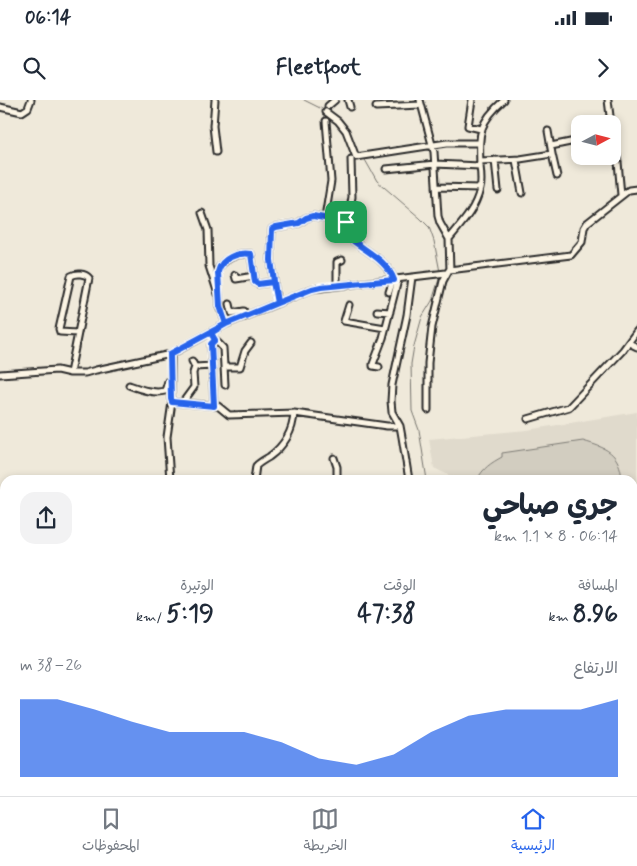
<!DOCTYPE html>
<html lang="ar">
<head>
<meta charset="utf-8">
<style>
  :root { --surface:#fff; --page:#f2f2f3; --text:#1f2937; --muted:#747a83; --line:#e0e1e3; --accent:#2563eb }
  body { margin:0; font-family:Mynerve,"Playpen Sans Arabic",sans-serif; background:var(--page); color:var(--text); direction:rtl; height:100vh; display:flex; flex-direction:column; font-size:19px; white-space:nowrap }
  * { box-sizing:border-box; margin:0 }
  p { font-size:16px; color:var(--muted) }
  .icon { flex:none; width:28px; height:28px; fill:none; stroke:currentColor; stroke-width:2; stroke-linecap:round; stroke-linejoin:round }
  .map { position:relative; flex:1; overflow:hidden; direction:ltr }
  .panel { position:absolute; left:0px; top:375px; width:638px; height:321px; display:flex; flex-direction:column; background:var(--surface); border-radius:15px 15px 0 0; box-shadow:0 2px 8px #0003; direction:rtl }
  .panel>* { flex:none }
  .needle { width:32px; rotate:83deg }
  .tools { position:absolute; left:571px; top:15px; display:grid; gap:10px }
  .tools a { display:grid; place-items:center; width:50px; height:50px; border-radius:10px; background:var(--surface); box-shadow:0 2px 8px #0003; font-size:25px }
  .pin { position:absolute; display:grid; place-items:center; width:42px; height:42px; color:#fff; margin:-21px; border-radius:10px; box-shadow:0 2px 8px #0006 }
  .round { display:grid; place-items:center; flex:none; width:52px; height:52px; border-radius:15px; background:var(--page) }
  .overview { display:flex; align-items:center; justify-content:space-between; height:85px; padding:0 20px }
  h1 { font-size:28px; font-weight:700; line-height:38px }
  .metrics { display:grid; grid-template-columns:repeat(3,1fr); gap:8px; height:85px; padding:5px 20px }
  .metrics div { display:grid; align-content:center }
  .metrics b { font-size:25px; font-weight:700 }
  .metrics small { font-size:14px; font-weight:400 }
  .metrics p { font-size:14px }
  .chart { height:140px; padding:10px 20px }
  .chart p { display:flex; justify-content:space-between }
  .chart svg { width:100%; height:90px; margin-top:5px; fill:var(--accent); opacity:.7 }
  .status { display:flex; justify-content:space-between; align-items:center; height:35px; padding:0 25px; background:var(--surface); direction:ltr }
  .status svg { height:14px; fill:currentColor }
  header { display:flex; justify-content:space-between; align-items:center; height:65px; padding:0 20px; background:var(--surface); font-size:22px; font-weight:700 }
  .dock { display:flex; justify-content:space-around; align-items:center; height:70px; border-top:1px solid var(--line); background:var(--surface); font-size:14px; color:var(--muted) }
  .dock a { display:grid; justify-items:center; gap:2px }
  .dock .selected { color:var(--accent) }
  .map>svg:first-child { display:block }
  .built { fill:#e0dacc }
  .garden { fill:#d2cdc0; stroke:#7e7c76 }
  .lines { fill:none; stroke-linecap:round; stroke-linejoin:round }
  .stream { stroke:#75736d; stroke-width:1 }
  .street-casing { stroke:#2b2b2b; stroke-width:9 }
  .street { stroke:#fcf5e5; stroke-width:5 }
  .route-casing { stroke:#fff; stroke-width:10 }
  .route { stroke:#2563eb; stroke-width:6 }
</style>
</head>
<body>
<div class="status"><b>06:14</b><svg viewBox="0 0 49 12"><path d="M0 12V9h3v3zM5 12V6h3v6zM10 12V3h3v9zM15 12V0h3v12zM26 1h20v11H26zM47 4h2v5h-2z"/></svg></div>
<header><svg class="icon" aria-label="forward" viewBox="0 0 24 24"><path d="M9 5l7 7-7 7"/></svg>Fleetfoot<svg class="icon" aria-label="search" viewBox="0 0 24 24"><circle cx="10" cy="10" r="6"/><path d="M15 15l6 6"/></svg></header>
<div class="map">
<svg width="637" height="696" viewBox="0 0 637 696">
  <rect width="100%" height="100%" fill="#efe9da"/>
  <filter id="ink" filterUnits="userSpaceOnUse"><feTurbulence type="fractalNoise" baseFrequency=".02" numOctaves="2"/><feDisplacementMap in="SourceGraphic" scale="10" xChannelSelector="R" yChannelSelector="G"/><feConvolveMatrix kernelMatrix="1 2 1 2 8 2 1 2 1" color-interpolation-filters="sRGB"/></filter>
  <g filter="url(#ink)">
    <!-- built -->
    <path class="built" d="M637,312v384h-102l1,-5h96v-311h-173l-25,-12 -5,-29 98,-9z"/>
    <!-- garden -->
    <path class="garden" d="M583,341c23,7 37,11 39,39h-145c6,-12 14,-17 25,-23v-4z"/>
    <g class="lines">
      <!-- stream -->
      <path class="stream" d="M304,0l22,11
        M364,58l13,23 43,37 9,9 5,14 6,31
        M427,380l-8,-50 -7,-19 -1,-47 3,-18 8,-29 10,-16 8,-25
        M524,696v-5"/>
      <!-- street casing -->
      <g class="street-casing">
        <path id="street" d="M215,0l-2,26 3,26
          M348,0l2,7
          M420,0l14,52 4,64 2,7 9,16
          M472,0l-4,26 13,3
          M608,0l3,24
          M328,6l7,-6
          M0,7l22,5 6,-4 3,-8
          M376,7l45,-2
          M326,12l12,9 8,10 10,26 91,-14h32
          M326,21l5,60 -6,37 21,4
          M612,29l6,33 3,33
          M551,46l29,-6
          M552,54l5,22
          M351,59l1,38 -7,37c17,16 41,24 49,46
          M495,60l3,30
          M516,60l6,33
          M480,61l40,-2 32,-5 -4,-23
          M386,69l49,-5 45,2
          M436,87l44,1
          M202,113l6,17 1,36 9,28
          M450,170l-1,-31c13,-16 26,-29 31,-50 2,-7 1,-15 0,-23 -1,-33 -2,-43 24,-66
          M235,175l1,4 18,-3
          M337,186v-24l5,-2
          M389,192l4,-12
          M277,203l-6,-43 1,-31 4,-2 23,-4 7,-5 7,-2 12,2
          M230,204l2,9 12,-2 1,6
          M349,205l-5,16 41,7
          M377,211l13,1
          M226,224l-6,-18 -3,-34c5,-13 21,-20 34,-18l4,28 3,2 15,-2
          M211,233l4,7 -4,5 3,61
          M215,240l8,8 2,37
          M629,243l8,4
          M192,261l3,6 17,-1
          M224,267h16l5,-16 6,-8
          M379,267l-6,-1v-2l10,-26 15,-58
          M70,273l19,-95c-4,-5 -13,-5 -18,-2l-12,53 1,3 17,1
          M0,274l57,-4 13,3h15l11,-3 75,-16 55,-30 86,-35 134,-16
          M129,285c11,4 24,9 36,6l3,-10 3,-1
          M172,302l46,4 11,9 65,-2 93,13h13
          M183,302l11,-15 -1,-14 2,-6
          M428,310v-47l4,-36 11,-46 6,-11 122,-15 11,-13 2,-14 3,-5 42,-33 8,-1
          M528,319l41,-12 54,-57 14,-19
          M334,358l3,9v13
          M170,380l-3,-43 5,-35 -1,-3v-45
          M254,380l2,-14c4,-4 8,-6 13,-9 15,-11 24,-25 25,-44
          M409,380l-7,-43 -2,-11 -8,-14 -1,-11 1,-16 15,-70 5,-38
          M632,412l5,-3
          M632,418l5,-3
          M0,495l5,4
          M632,592l5,27
          M632,624l5,14
          M142,691l5,5
          M180,691l3,5
          M234,691l1,5
          M437,691l6,5
          M112,696l7,-5"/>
      </g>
      <!-- street -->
      <use href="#street" class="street"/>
    </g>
  </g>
  <g class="lines" filter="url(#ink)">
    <!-- route casing -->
    <g class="route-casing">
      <path id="route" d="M346,122l-33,-6 -7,2 -7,5 -23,4 -4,2 -1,31 6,43 -51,21 -56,30 1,45 1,3 42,4 -3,-62 4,-4 -4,-7 15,-9 -6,-18 -2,-34c3,-14 20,-20 33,-18l4,28 3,2 15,-2 4,21 35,-14 9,-2 73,-7c-8,-22 -32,-30 -49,-46l1,-12"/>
    </g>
    <!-- route -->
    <use href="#route" class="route"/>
  </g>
</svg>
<div class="tools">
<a><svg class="needle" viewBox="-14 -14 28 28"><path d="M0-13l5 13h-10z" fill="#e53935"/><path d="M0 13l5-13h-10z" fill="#747a83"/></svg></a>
</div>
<div class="pin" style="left:346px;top:122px;background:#1e9e55"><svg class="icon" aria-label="arrive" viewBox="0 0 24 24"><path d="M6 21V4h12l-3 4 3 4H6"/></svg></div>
<section class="panel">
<div class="overview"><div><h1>جري صباحي</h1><p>06:14 · 8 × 1.1 km</p></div><a class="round"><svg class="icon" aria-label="share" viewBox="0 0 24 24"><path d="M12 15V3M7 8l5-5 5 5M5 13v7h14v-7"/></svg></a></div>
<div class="metrics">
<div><p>المسافة</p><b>8.96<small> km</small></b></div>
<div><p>الوقت</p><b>47:38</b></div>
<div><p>الوتيرة</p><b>5:19<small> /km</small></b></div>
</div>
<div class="chart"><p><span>الارتفاع</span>26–38 m</p>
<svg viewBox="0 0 160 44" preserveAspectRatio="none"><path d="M0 44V6L10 6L20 11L30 17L40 22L50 22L60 22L70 27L80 35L90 38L100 33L110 22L120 14L130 11L140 11L150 11L160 6V44z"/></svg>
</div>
</section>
</div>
<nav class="dock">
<a class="selected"><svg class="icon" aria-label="home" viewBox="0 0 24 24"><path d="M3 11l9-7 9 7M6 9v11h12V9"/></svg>الرئيسية</a>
<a><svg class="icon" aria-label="map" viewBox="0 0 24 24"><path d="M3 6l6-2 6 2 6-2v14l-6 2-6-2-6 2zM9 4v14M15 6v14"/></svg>الخريطة</a>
<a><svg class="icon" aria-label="saved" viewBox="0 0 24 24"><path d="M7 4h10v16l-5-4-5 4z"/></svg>المحفوظات</a>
</nav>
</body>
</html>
